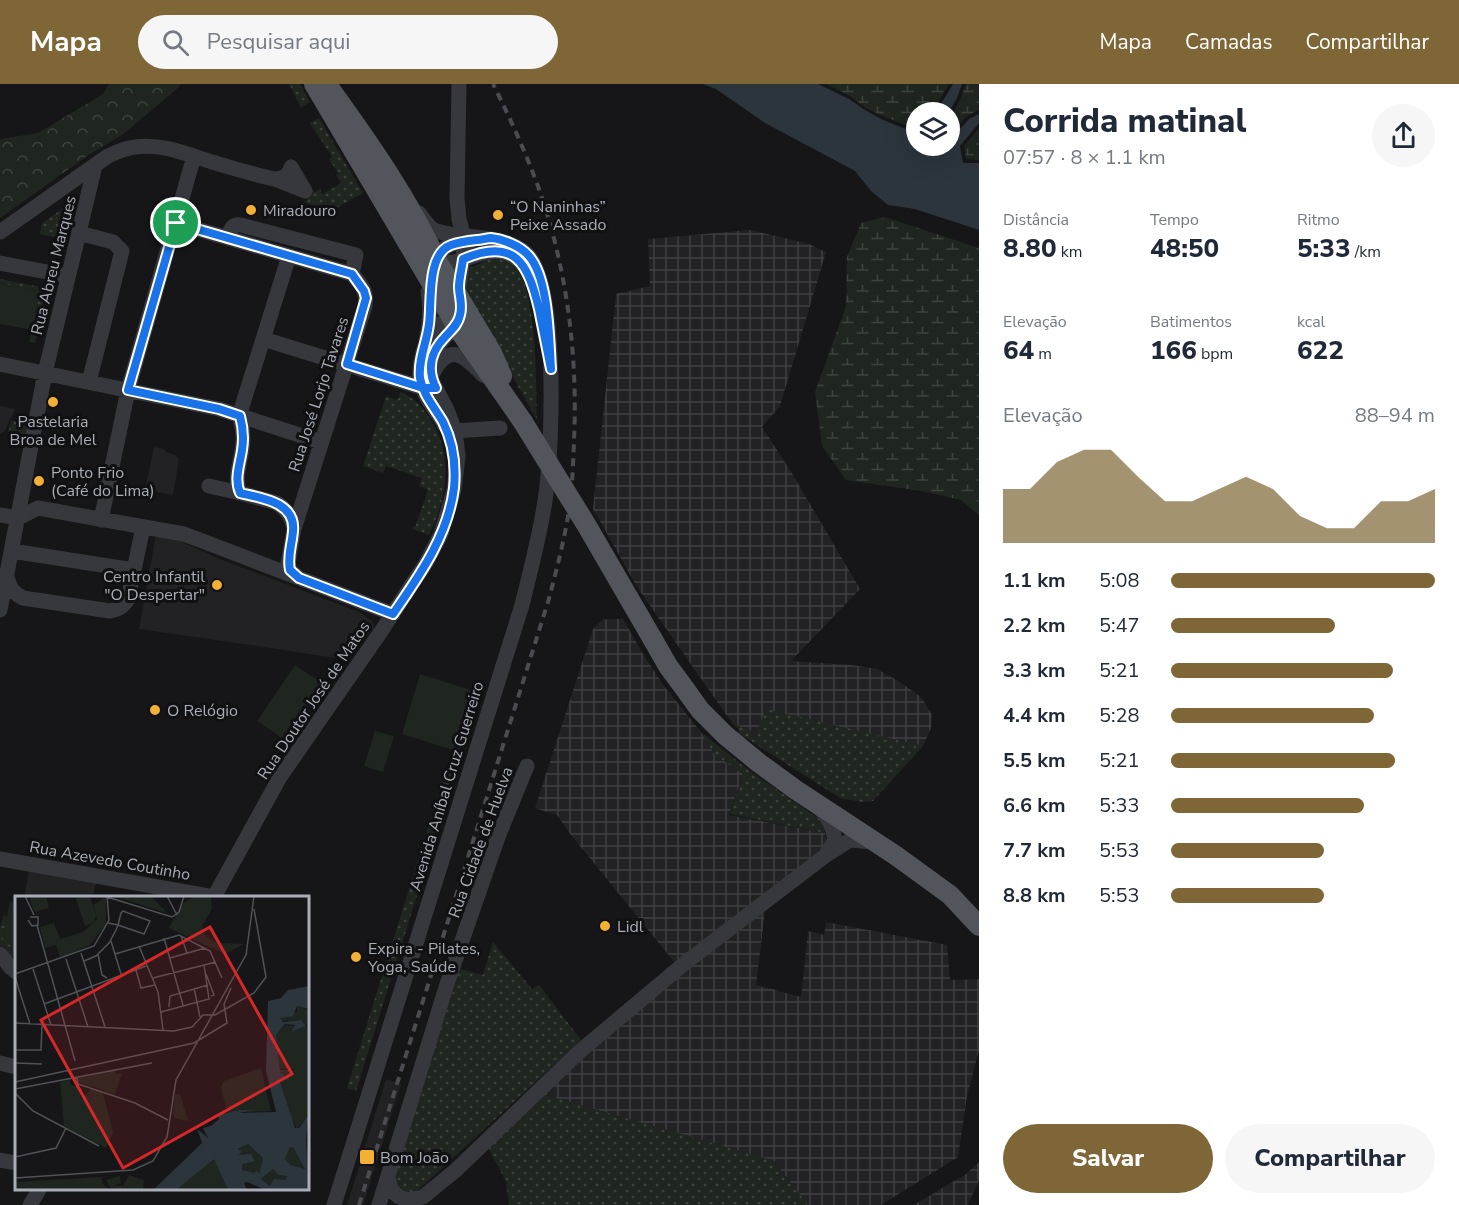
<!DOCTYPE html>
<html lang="pt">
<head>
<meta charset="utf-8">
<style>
  :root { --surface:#fff; --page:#f6f6f7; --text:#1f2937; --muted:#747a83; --accent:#7e6636 }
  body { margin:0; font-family:"Nunito Sans",sans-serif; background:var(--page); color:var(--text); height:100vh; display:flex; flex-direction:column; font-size:22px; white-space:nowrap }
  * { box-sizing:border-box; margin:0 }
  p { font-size:20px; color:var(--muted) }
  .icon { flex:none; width:33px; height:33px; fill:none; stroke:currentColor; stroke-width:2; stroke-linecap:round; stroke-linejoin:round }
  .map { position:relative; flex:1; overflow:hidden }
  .panel { display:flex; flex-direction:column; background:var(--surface); width:480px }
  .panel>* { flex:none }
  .controls { position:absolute; left:906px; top:18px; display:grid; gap:12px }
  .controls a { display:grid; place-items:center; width:54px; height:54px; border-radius:50%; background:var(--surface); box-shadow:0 6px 24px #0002; font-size:30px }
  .pin { position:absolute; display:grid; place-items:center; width:51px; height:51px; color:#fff; margin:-26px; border:3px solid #fff; border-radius:50%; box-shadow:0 2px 6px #0007 }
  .round { display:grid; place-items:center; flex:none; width:63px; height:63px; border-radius:32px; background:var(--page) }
  .head { display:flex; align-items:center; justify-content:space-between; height:102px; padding:0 24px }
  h1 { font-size:33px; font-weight:800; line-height:45px }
  .figures { display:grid; grid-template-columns:repeat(3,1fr); gap:9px; height:102px; padding:6px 24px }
  .figures div { display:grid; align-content:center }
  .figures b { font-size:26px; font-weight:800 }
  .figures small { font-size:16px; font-weight:400 }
  .figures p { font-size:16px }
  .chart { height:168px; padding:12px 24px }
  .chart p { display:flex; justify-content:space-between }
  .chart svg { width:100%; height:108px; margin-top:6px; fill:var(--accent); opacity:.7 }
  .action { display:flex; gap:12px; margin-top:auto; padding:12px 24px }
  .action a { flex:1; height:69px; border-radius:36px; background:var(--accent); color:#fff; font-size:24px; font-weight:800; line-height:69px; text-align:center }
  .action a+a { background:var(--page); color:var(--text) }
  ul { padding:0 24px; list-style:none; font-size:20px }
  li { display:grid; grid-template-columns:96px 72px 1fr; align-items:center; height:45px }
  li i { height:15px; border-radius:8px; background:var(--accent) }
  header { display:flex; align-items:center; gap:36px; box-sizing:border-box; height:84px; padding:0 30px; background:var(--accent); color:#fff }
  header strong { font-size:28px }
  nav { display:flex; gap:33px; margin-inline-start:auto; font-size:21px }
  .search { width:420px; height:54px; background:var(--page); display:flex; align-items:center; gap:15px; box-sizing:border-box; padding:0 21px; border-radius:33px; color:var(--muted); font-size:22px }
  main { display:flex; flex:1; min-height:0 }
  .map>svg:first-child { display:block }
  .built { fill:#222225 }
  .industrial { fill:url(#industrial-grid) }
  .green { fill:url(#green-dots) }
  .forest { fill:url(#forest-crowns) }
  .wetland { fill:url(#wetland-marsh) }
  .pitch { fill:#1e261f }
  .water { fill:#2c353c }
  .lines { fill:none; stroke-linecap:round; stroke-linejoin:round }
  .minor { stroke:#37383d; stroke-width:15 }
  .major { stroke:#53555c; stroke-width:20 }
  .rail { stroke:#4a4c52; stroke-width:4; stroke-dasharray:8 6; stroke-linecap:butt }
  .major-bridge { stroke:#53555c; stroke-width:20 }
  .route-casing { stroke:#fff; stroke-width:12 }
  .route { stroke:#1a73e8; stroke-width:8 }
  .poi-dot { fill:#f2b134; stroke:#111113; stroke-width:2 }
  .labels { text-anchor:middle; stroke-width:6; stroke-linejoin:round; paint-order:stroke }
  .poi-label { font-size:16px; fill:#a8adb8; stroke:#111113; text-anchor:start }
  .street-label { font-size:16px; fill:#a8adb8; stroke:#111113 }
  .inset-road { fill:none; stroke:#505258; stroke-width:1.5 }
  .view { fill:#d62828; fill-opacity:0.15; stroke:#d62828; stroke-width:3 }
  .inset-edge { fill:none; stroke:#a8adb8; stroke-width:3 }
</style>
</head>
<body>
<header>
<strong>Mapa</strong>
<div class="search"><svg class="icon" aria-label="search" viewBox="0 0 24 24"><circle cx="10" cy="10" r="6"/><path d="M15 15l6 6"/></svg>Pesquisar aqui</div>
<nav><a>Mapa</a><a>Camadas</a><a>Compartilhar</a></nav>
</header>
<main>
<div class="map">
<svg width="979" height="1121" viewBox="0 0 979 1121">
  <defs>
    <pattern id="industrial-grid" width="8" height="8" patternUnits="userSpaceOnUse" patternTransform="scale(1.5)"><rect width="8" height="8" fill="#222225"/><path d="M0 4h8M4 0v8" fill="none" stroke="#3f3f43"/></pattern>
    <pattern id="green-dots" width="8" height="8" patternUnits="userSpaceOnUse" patternTransform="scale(1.5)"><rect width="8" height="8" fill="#1e261f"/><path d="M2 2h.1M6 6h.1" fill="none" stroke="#3c433d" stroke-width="1.8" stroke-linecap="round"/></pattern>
    <pattern id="forest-crowns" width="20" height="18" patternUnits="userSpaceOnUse" patternTransform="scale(1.5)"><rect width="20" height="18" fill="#1e261f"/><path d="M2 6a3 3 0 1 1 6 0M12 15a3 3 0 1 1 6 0" fill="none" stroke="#3c433d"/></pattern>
    <pattern id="wetland-marsh" width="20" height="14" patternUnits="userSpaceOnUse" patternTransform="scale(1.5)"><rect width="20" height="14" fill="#1e261f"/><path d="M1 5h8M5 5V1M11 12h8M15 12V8" fill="none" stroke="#3c433d"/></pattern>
  </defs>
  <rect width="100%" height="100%" fill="#161618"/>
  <!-- built -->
  <path class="built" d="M0,322l15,3 -10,22 -5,3z
    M154,363l10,2 2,3 9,3 4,4 -6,36 -28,-5z
    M156,450l20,5 41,19 142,54 13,9 2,3 -1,4 -24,32 -85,-13 -125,-18z
    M29,786l67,13 -3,14 -69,1z
    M386,995l15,5 -38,121h-16z"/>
  <!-- industrial -->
  <path class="industrial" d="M750,146l59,14 17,8 -46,154 -18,21 28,43 70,119 -69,72 60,4 26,4 23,13 22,16 10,17 -1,13 -8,18 -157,-36 -11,28 -4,-7 -19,-8 -95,-136 -44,-78 23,-215 34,-8 -2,-47z
    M603,535h20l20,35 21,32 37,46 14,23 28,19 -14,41 96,18 2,12 -152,118 -104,-128 -14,-20 -22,-7 58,-179z
    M765,827l-9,74 45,12 7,-66 16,4 2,-13 121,23 3,35 29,-1v71l-12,46 -9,61 -77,48h-73l-34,-44 -232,-67 86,-79 128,-101z
    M979,1078v18l-11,25h-54l52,-31z"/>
  <!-- green -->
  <path class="green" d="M289,0h11l10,18 -9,6z
    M319,34l44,75 -34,19 -25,-10 3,-2 5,-11 3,3 5,-3 3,5 18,-11 -5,-8 2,-2 -9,-14 3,-2 -22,-34z
    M68,121l-9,33 -19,-4 2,-11z
    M496,174c5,1 12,2 17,6 25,20 23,124 24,156l-68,-121c-4,-10 -3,-19 -2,-30l21,-9z
    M0,195l46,9 -11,55 -6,-1 11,-51 -40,-8z
    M400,308c13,5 21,13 28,24 26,36 20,81 1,119l-17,-6 1,-2h2l13,-37 -9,-4 3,-8 -36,-12 -3,7 -20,-7 23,-70 9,4 4,-2z
    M11,336l19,5 -3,13 -19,-4z
    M469,613l9,3 -122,391 -9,-3z
    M766,625l157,37 -50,55 -11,1 -22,-4 -102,-65 1,-3 -7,-7 19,8 4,6z
    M701,648l49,39 71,49 4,13 -95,-19 13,-40 -28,-19z
    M4,831l3,2 -5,26 14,3v12l-5,-1 -6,-10 -5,-1v-19z
    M493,858l39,47 7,-4 42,55 -165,152 -10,2 -12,-11v-8l66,-206 23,6z
    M542,1010l232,67 34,44h-299l-3,-23 -18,-35z"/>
  <!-- forest -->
  <path class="forest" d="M109,0h71l-1,3 -57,48 -32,19 -90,64v-79l38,-6 65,-39z"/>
  <!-- wetland -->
  <path class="wetland" d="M826,0h123l-17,28h-16v17l-31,-12 -19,-9 -16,-12z
    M966,0h13v26l-12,6 -17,19v-16l10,-19z
    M979,44v32l-13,-1 -2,-13z
    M885,133l94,31v267l-18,-15 -40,-9 -75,-11 -24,-34 -7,-54 31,-86 1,-49 14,-34z"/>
  <!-- pitch -->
  <path class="pitch" d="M0,199l40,8 -8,39 -32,-6z
    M295,581l28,19 -38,56 -28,-19z
    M420,590l51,16 -18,60 -51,-16z
    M375,647l19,5 -11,36 -19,-6z
    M10,817l6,2v43l-14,-3z"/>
  <!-- water -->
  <path class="water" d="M703,0h115l31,15 16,11 18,10 33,13v13h34v-6l19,-21 10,-5v9l-19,23 3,17h16v67l-64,-21 -27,-4 -17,-14 -16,-20 -90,-48 -49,-34z
    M953,0h9l-5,14 -8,14h-13z"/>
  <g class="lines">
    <!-- minor -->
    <path class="minor" d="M275,95l30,12 -14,-24
      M176,139l176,51c9,10 16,18 13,32l-71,223 -6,35 2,6 9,8
      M0,148l108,-76c9,-4 17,-8 27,-9 27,-4 52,7 77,15 21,6 42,13 63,17 9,0 14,-4 16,-12
      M79,149l34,9 9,9 -33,131
      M228,154c2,-8 4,-15 13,-13l115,30 -4,19
      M289,172l-50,160c4,11 5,22 3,34 -2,14 -8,28 -2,43l37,10c10,7 15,14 17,26
      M431,177c8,0 15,2 23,1 22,-5 42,-19 63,-3
      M0,179l68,13
      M429,218c2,-15 3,-46 17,-55 6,-4 17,-5 24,-6
      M263,255l160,49h7
      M426,256c4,-17 5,-31 2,-48
      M0,280l219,45 102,33
      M433,289c16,-31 31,-18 50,2
      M445,342c-8,-15 -22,-29 -25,-47 -2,-16 7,-59 30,-57 5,1 9,3 13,5
      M455,347l45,-3
      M209,402l31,7
      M0,431l18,3 20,-10 146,26 209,80
      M101,436l27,-130 66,-234
      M12,467l122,19
      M7,493c3,11 6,16 16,21l87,13c9,-2 13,-4 18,-12l15,-72
      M0,526l45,-237 50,-207
      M820,725c9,9 13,18 15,31l-8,13
      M0,775l214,38 66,-120 100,-144 46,-70 15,-29 6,-20 7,-24 4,-34 -3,-25 -8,-21 -16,-31 -1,-10 1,-11 4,-7 9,-13 9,-8 5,-10 3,-11 -2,-21 6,-46 -6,-23 -2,-21 2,-114
      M0,870l11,14 5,4
      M0,979l16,4
      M0,1076l16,3
      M388,1093l3,13 8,7 9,3 15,-3 33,-27 123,-118 106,-89 140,-107 25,-16 23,2
      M30,1121l10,-17
      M334,1121l188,-600c9,-37 19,-73 24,-111 6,-44 13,-213 -20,-241 -20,-16 -46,-15 -70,-18 -7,-1 -15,-2 -22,-5 -6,-4 -11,-11 -15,-17
      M379,1121l68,-221 51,-147 29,-71"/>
    <!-- major -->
    <path class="major" d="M314,0l145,246 64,92
      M331,6c39,54 78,110 106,171l55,92 10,23
      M652,554l16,28 17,23 15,21 25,25 34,28 37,27 99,65 55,40 29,31"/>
    <!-- rail -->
    <path class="rail" d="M359,1121l189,-603c7,-26 14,-53 19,-80 5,-26 6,-55 7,-81 4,-85 -7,-172 -35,-252 -13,-36 -29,-71 -46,-105"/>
    <!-- major-bridge -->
    <path class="major-bridge" d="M523,338l64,104 65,112"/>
  </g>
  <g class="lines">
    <!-- route casing -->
    <g class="route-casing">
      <path id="route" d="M176,139l176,51 12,17 2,7 -19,66 76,24h13c-9,-18 -6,-36 9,-51 6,-7 13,-12 15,-22 3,-10 -1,-19 -1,-28 0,-9 3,-19 4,-28 52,-22 65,4 76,50 4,20 8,40 12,60 -2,-30 -2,-92 -23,-114 -8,-9 -25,-16 -37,-17 -4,0 -9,2 -14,2 -9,1 -18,2 -26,5 -25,9 -19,59 -22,79 -2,18 -11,35 -9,54 3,17 15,30 23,44 10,20 13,44 11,66 -6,48 -35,88 -61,126l-94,-36 -9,-8c-3,-14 2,-25 3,-39 3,-29 -32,-33 -53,-38 -6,-14 0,-29 2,-43 2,-12 1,-23 -2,-34l-21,-7 -91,-19 48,-167"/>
    </g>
    <!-- route -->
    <use href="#route" class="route"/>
  </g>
  <!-- markers -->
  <g class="poi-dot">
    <circle cx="251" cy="126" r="6"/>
    <circle cx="498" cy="131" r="6"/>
    <circle cx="53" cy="318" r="6"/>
    <circle cx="39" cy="397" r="6"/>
    <circle cx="217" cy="501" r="6"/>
    <circle cx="155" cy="626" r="6"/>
    <circle cx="605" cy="842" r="6"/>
    <circle cx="356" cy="873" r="6"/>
    <rect x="359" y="1065" width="16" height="16" rx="3"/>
  </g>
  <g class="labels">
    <!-- poi labels -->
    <g class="poi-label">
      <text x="510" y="128">“O Naninhas”<tspan x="510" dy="18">Peixe Assado</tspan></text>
      <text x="263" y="132">Miradouro</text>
      <text x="53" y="343" text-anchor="middle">Pastelaria<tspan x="53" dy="18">Broa de Mel</tspan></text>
      <text x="51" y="394">Ponto Frio<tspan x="51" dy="18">(Café do Lima)</tspan></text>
      <text x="205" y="498" text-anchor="end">Centro Infantil<tspan x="205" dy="18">"O Despertar"</tspan></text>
      <text x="167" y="632">O Relógio</text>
      <text x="617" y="848">Lidl</text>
      <text x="368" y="870">Expira - Pilates,<tspan x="368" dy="18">Yoga, Saúde</tspan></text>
      <text x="380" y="1079">Bom João</text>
    </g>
    <!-- street labels -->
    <g class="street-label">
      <text transform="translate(53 181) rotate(-76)" y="6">Rua Abreu Marques</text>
      <text transform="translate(318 310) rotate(-72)" y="6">Rua José Lorjo Tavares</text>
      <text transform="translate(313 616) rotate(-56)" y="6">Rua Doutor José de Matos</text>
      <text transform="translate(446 702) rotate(-73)" y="6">Avenida Aníbal Cruz Guerreiro</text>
      <text transform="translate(480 758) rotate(-70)" y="6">Rua Cidade de Huelva</text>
      <text transform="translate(110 776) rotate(10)" y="6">Rua Azevedo Coutinho</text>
    </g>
  </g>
  <!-- overview -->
  <g transform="translate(15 812)">
    <rect width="294" height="294" fill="#161618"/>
    <path d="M14,0h17l3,12 -15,4zM91,1v27l-16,21 -30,13 -4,-13 -11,3 -5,-21 14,-4 6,16 23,-7 14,-13 -4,-14zM100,174l1,4 6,-1 -7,21 -37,-12v-4zM55,184l1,5 8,2 2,12 10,-10 12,4 10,40 -7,15 -42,-22 -4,-44zM165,198l8,27 -13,-3 -2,-5 2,-18z" fill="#1e261f"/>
    <path d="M98,0h38l16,17 -41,-13zM180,0h16l1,13 -10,17 4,11 11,6 27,1 -19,10 -56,-26 13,-24z" fill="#1e261f"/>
    <path d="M282,110l12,4v104l-12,15 -10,-20 -8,-30 11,1 -10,-8 15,-2 -15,-1 -4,-34 9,-10 10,1 -5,6 17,-6 -6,-6 -19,1v-4l15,-5zM246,172l10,43 -44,2 -6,-26 3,-6zM233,248l15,13 -4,18 -17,-5 5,-14 -6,1 -4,-8zM275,250l3,1 13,22 -15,-4 -6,-6zM199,262l14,32h-52l3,-5zM258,273l6,6h8l-2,5 -15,6 -9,-7zM114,279l15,5 -1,10h-31l-6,-10 14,-4 1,7 -7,3h9zM87,281v6l7,7h-94v-8z" fill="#1e261f"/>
    <path d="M60,0h15l6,20 -3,7 -8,3z" fill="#1e261f"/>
    <path d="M294,90v23l-12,-3 -4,10 -12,2 2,4 18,-2 5,6 -15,6 4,-7 -10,-1 -9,11 4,35 14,1 -14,1 10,8 -11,-1 16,49h4l10,-14 -3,26 3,50h-43l-19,-8 -3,1 3,7h-19l-14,-31 -38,31h-23l49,-47 -5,-14 11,9 -5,-10 8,-2 8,-7 -2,-4 23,-5h14l-16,3 38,-1 -10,-41 2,-70 13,-3 7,-8zM233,248l15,14 -4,16 -3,-4 -1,3 -13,-3 1,-6 12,-3 -4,-7 -12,1 3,-4 -5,-2zM275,251h3l12,22 -14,-4 -6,-6zM258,273l6,6 8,1 -2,4 -11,-1 -4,7 -9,-7z" fill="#2c353c" fill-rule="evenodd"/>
    <path class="inset-road" d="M10,0l9,19M152,0l10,19M92,1l65,20 7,-5 5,-16M13,24l4,6 6,-1v-8h-8M22,29l38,136M166,40l6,17M149,42l19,67M96,45l10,33M124,50l19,46 5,38M66,57l24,74M83,58l4,21 5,3M100,58l64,-19 31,16 12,27M231,59l8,-59M155,62l35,-10M51,63l22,68M69,65l12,-5 13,-13 7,-13 2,-5 3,-12 2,-2 27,10 -6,13 -26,-9 -10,-2M18,73l18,56M121,74l5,18 14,-3M0,78l79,-28 15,-26 -2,-24M191,78l8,21 -3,1M0,81l15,47M138,82l63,-16M179,92l6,29M29,108l102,-38M154,111l1,-11 38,-11M146,116l48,-13 -5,-34M0,127l159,8 18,-4 11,-12h12l39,-22 12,-16 -12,-68M0,154h26l1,-25M0,167l27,1M62,181l1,7 57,19 33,17M0,186l179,-39 33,-20 -3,-19 7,-16M0,193l137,-26M0,197l18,18 66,35M0,261l41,-9 10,-20M0,282l118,-8 20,-9 14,-24 9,-57 71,-127"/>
    <path class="view" d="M195,31l82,147 -169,94 -82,-148z"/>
    <rect width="294" height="294" class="inset-edge"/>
  </g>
</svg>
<div class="controls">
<a><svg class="icon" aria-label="layers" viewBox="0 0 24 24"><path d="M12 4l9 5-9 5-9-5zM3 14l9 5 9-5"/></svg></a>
</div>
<div class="pin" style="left:176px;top:139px;background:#1e9e55"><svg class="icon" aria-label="arrive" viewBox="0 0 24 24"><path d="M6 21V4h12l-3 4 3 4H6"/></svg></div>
</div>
<section class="panel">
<div class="head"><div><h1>Corrida matinal</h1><p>07:57 · 8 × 1.1 km</p></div><a class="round"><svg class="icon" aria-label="share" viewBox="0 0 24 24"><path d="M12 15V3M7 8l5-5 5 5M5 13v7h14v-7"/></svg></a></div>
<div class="figures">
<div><p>Distância</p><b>8.80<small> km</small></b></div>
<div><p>Tempo</p><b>48:50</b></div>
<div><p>Ritmo</p><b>5:33<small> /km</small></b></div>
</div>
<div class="figures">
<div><p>Elevação</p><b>64<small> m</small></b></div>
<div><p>Batimentos</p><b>166<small> bpm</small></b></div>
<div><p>kcal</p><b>622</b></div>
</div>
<div class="chart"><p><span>Elevação</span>88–94 m</p>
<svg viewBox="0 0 160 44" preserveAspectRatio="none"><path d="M0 44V22L10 22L20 11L30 6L40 6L50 17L60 27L70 27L80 22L90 17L100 22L110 33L120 38L130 38L140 27L150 27L160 22V44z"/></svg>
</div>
<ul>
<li><b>1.1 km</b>5:08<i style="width:100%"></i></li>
<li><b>2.2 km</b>5:47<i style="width:62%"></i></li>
<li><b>3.3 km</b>5:21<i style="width:84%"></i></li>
<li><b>4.4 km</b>5:28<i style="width:77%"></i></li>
<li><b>5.5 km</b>5:21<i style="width:85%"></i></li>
<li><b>6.6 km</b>5:33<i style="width:73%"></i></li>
<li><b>7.7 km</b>5:53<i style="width:58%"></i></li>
<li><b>8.8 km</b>5:53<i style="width:58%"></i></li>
</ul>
<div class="action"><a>Salvar</a><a>Compartilhar</a></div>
</section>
</main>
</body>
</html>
